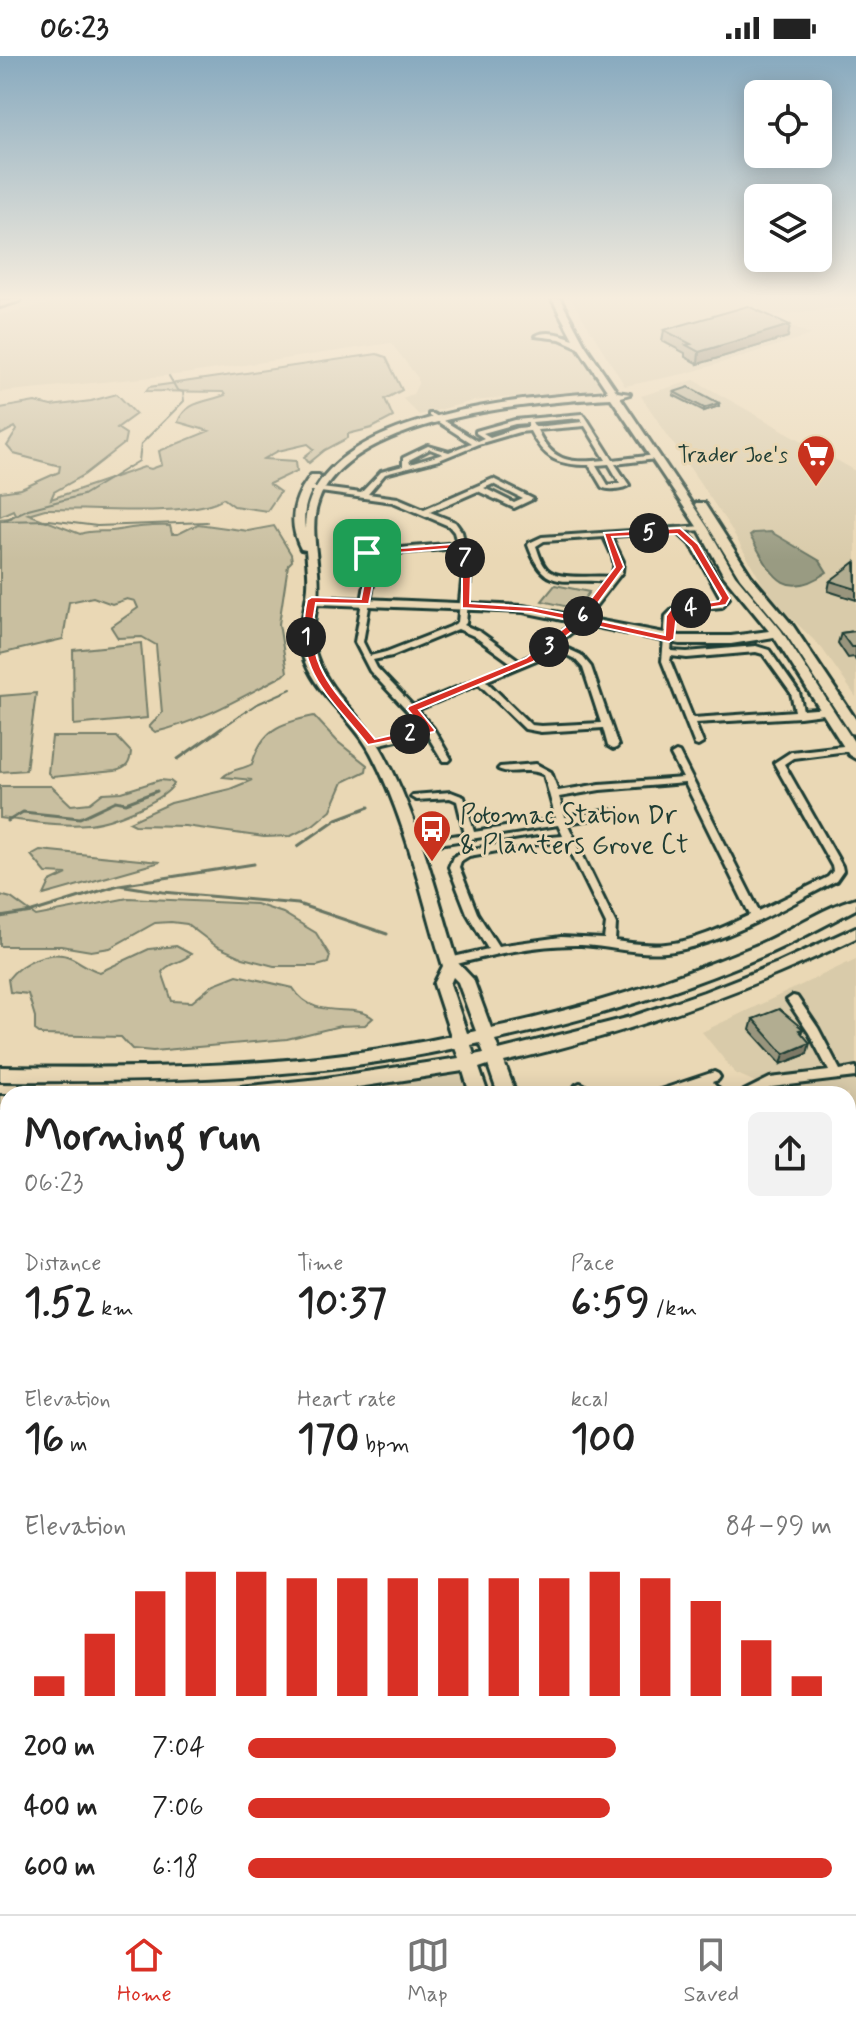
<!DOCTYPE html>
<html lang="en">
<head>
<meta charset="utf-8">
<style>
  :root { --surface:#fff; --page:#f2f2f2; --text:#222; --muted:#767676; --line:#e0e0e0; --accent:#d93025 }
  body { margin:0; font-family:Mynerve,sans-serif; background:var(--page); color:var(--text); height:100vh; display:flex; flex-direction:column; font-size:30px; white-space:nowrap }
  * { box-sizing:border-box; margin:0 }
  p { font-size:26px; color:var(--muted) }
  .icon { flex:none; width:44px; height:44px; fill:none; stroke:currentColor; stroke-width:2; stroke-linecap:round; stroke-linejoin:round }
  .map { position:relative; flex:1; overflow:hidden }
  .drawer { position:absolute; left:0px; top:1030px; width:856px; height:828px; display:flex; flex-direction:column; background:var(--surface); border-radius:24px 24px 0 0; box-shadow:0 4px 20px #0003 }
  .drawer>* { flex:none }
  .tools { position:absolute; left:744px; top:24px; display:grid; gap:16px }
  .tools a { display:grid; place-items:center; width:88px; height:88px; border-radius:12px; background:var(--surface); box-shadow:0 4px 20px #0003; font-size:40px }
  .pin { position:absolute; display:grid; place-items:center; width:68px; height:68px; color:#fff; margin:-34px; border-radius:16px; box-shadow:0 4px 12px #0006 }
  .km { position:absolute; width:40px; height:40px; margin:-20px; border-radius:50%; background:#222; color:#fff; font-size:22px; line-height:40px; text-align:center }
  .round { display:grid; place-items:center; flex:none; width:84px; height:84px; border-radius:12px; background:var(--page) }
  .head { display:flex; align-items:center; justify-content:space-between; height:136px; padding:0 24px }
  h1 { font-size:44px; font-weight:700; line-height:60px }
  .stats { display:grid; grid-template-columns:repeat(3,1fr); gap:12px; height:136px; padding:8px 24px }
  .stats div { display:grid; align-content:center }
  .stats b { font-size:40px; font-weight:700 }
  .stats small { font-size:22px; font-weight:400 }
  .stats p { font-size:22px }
  .chart { height:224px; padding:16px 24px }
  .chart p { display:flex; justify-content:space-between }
  .chart svg { width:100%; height:144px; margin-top:8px; stroke:var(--accent); stroke-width:6 }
  ul { padding:0 24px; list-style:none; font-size:26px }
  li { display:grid; grid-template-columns:128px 96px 1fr; align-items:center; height:60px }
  li i { height:20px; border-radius:10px; background:var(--accent) }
  .status { display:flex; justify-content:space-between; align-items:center; height:56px; padding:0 40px; background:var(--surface); direction:ltr }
  .status svg { height:22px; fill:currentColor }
  .dock { display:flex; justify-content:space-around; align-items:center; height:112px; border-top:2px solid var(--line); background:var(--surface); font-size:22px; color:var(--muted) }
  .dock a { display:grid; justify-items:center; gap:4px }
  .dock .on { color:var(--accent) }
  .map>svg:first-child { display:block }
  .built { fill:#d9cbaa }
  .green { fill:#c9bfa0; stroke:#747e6a; stroke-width:2 }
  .water { fill:#999b82; stroke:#687563; stroke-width:2 }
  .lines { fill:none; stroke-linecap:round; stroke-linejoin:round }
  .stream-far2 { stroke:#687563; stroke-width:2 }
  .stream-far1 { stroke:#687563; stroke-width:3 }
  .stream { stroke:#687563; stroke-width:4 }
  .street-casing { stroke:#1f3d34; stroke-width:6 }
  .secondary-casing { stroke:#1f3d34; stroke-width:6 }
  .highway-casing { stroke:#1f3d34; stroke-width:6 }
  .street { fill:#ead8b5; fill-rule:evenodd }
  .secondary { fill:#ead8b5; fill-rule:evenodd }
  .highway { fill:#ead8b5; fill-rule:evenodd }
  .wall { fill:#99957d; stroke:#1f3d34; stroke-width:2 }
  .shaded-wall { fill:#7d7966; stroke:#1f3d34; stroke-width:2 }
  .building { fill:#b2ad91; stroke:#1f3d34; stroke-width:2 }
  .route { fill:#d93025; stroke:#fff; stroke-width:2; fill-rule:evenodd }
  .labels { text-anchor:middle; stroke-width:6; stroke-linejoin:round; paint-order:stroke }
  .far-poi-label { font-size:22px; fill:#1f3d34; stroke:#ead8b5; text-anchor:end }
  .poi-label { font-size:26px; fill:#1f3d34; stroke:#ead8b5; text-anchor:start }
</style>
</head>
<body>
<div class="status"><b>06:23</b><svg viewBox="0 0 49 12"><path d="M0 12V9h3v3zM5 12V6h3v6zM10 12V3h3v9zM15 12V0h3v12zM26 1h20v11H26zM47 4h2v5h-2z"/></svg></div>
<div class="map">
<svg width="856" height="1858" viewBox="0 0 856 1858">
  <rect width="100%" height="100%" fill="#ead8b5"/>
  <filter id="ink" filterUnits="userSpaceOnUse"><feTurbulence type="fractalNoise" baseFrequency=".0125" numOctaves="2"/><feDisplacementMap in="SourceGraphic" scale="16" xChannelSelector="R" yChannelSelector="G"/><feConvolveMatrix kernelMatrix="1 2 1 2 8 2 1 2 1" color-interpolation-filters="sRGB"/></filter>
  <g filter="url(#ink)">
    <!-- built -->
    <path class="built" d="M72,243h475l52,85v5l-126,12 -54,14 -17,-17 11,-4 5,-10v-6l-27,-35 -207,31 -184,18v-77z
      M571,243h285v6l-85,11 40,19 -123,38 -63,13z
      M694,324l162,91v226l-35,-50 -33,-32 -25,-30 -33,-58 -89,-131z
      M856,903v161l-8,-3v-23h-65l-48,-21 -33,-41z
      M468,1006l11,32h-240l25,-2z
      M8,1055v261h-8v-254z
      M0,1562l8,1v287h411v8h-419z"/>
    <!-- green -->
    <path class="green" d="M377,298l9,3 16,33 -17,9 8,18 -21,11 -24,6v4l-23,12 -16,13 -5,-6 10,-8 -6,-5 -30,7 -14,8 32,2 1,10 -28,13 11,8 -13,19 -33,-5 -11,-8c-26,20 -141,10 -178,11l-17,5 52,20c13,-5 25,-1 39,-4 18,-3 32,-5 51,-4l2,8h6l20,-10 50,7 26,-5 17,28 1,7 -4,4 -9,59 8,48 -3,3c-43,22 -81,46 -129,57l-6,-5 13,-14 -6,-68 -14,-8 -24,1 -7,-11 27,-19 -3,-7 -8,-2 -15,5 -19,-7 -24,5 -6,37 -63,15v-135l11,-1 4,-4 -2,-4 -13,6v-24l21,-3 38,-17 1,-6 -46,-12 -7,-8 10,-16 -2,-3 -15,8v-27l35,-6 16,4 40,-5 26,-7 19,20 -19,14 9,6 -2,10 -40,31 -30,17 -3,7 93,-32 7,2 11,-4 -3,-14 50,-20 -31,-9c7,-21 30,-20 47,-27l-2,-3 -77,-1 3,-4z
      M555,529l34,7 -12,17 -35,-8z
      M141,587l6,75 -73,7 -1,-75z
      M36,637l-10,77 -26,2v-76z
      M314,660l24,26 29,23 -1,6 -23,11 -12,28 -18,15 -22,11 -27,1 -79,-11 -50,-1 -6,-3 42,-19 59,-14 22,-9 -29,-3c9,-9 19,-7 29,-13 10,-34 27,-41 62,-48z
      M52,681h65l14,15c-1,12 -4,16 -16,19l-63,6 -4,-4z
      M160,724l10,1 4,3c-11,18 -64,38 -85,40 -28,3 -61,-3 -89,-6v-32h51l20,19 19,-2 13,-10 19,-1z
      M40,794l120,12 -116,33 6,-13 17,-8 -21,-1 -15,-18z
      M0,839l11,3 25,18 92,-18 128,6 27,9 33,20 14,23 -2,7 -11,3h-43l-31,-8 -27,-12 -29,-22 -16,-2 -16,1 -45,25 -19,3 -30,-5h-61z
      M176,890l15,8c-9,9 -22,8 -29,18l10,29 20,1 22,-18 23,-9 56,13c22,35 60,13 80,30l-8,7 -25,1 -53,13 -134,12 -21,-2 -11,-12 -79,-2 -7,-5v-13l-7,-23 -18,-2 -2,-13c13,-17 43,-31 64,-21 10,5 17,11 28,14l49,-23z
      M8,1704v84l-8,40v-119z"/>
    <!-- water -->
    <path class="water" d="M771,476l49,29 7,11c-46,32 -56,-1 -77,-36l4,-3z"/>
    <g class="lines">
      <!-- stream-far2 -->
      <path class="stream-far2" d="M0,465l49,-1 48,6 110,-4
        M3,465l25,-12 55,-14 56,-34 2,-17 43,-43 -1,-9 -6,-2 -8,-14
        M219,674l36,-25 36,-16"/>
      <!-- stream-far1 -->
      <path class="stream-far1" d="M178,703l44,-31
        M8,765l15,-9 57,6 36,-17 10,2 31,-12
        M298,790l39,-27 32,-12
        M119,829l44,7 135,12 89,30
        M0,861l32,-5 87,-27 135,-21"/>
      <!-- stream -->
      <path class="stream" d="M848,1338l8,-1"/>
      <!-- street casing -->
      <g class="street-casing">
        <path id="street" d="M429,358h4l44,27 7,-3 -8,-5v-2l39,-11 67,-6 3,2 28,44 43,-5 3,2 -3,2 -41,5 14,21c-6,4 -21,6 -27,2l-13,-22c-31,0 -45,-6 -59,-34l-11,1 -41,12 -39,16 -54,14 -17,20 30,4 26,11 69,-30 40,20 -19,9 -36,-17 -48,21 25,10 7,10 9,39 -5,52 -2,2 16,7 40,29c37,-16 62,-48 86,-79 -41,-6 -60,13 -78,-37l1,-2 13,-6 161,-11 4,2 -1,2 -21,1 14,14 30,53 -7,9 -42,4 -6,6 -3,34 16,1 69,-6 13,4 30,43 4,17 25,-2 3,1v4l-31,4 -105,6 8,20 -5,3 -3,-1 -33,-84 4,-45 9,-9 42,-4 4,-5 -29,-52 -15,-14 -66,4 12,25 -1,11 -42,54 -23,18 24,11 10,12 27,79 -2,2 -3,1 -5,-3 -5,-18 -62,4 -16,-3 -46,-45 -62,26 16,18 18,31 -2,2h-6l-17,-28 -54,13 -3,-1v-4l55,-12 -54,-58 -15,-29 12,-69 -4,-20 4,-2 90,-8 -3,-11 -5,-6 -56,-24 -87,-12 -4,-2 4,-2 55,7 20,-21 22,-6v-8l25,-12 21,6 22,-9 -42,-27zM580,362l3,4 -48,5 -3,-5zM528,367v4l-10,1 -28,9 -7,-4 32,-9zM585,370l21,34c-34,3 -53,4 -69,-30zM430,393l13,5 -33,10 -1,-4zM609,408l11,19 -12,2 -12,-20zM493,428l30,15 -9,4 -30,-15zM604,481c6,14 16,27 6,40 -17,-2 -51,4 -63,-8 -6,-6 -8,-15 -11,-23l8,-5zM458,492l5,23 -5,51 -8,5 -64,25 -16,4 -7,-14 12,-69 -4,-18zM458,573l16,7 39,28 -100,42 -36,-38 -4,-8 19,-4zM552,592l23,11 8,9 18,55 -60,3 -10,-1 -45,-44 55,-23zM756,596l7,2 28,39 4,18 -102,7 -23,-57 1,-5 16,2z
          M852,689l4,2 -1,3 -62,8 -9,6 58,102 1,5 -7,10c-49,25 -115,65 -170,71 -28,3 -57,-6 -85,-7 -46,-1 -89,10 -132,21l-5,-4 1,-3 43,-10 -21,-36 -18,-46 4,-10 13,-7 72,-12 25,-2 -5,-11 -144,23 -3,-1 -2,-2 2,-2 3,-1 51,-8 -8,-33 -7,-3 -34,2 -5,-3 2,-2 38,-3 13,5 10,35 82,-13 -12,-44c-16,-9 -31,1 -46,-6l2,-2 36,-3 15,8 7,19 42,-7 83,-6 -12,-23 5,-3 3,1 80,158 69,-34 5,-6 -1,-5 -58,-103 17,-11zM685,727l65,132c-26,12 -55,26 -84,29 -17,2 -35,-1 -51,-3l1,-17 -49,-101 43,-7 5,-3 -5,-3 -45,7 -6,-20 41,-7zM566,786l40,82 -2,15 -43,-2 -63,9 -21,-33 -18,-46 2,-6 8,-5 69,-12z
          M793,940l4,1 21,31 22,42 16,-3v10l-84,10 -13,7h-17l2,-3 26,-13 59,-7 -20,-38 -22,-33z
          M714,1016l4,2 2,3 -2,3 -6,2 11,12h-14l-8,-8 -26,8h-20l2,-3z
          M580,1027l4,2 4,9h-12l-2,-6 2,-3z
          M856,1100v23l-4,9 -4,1v-23l4,-9z
          M0,1537h8v16h-8z
          M856,1586v16l-8,2v-16z
          M848,1725l6,3 2,4v41l-6,-3 -2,-4z
          M850,1849h6v9h-15l3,-6z
          M654,1850h18l1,8h-18z"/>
      </g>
      <!-- secondary casing -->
      <g class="secondary-casing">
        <path id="secondary" d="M552,243h8l25,46 32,47 13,2 -10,3 88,131 27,47 46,55 75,115v14l-7,-4 -75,-118 -43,7h-51l-157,-32 -206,-8c-3,18 -7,36 0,54 13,38 49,61 67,96 35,65 52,139 74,209l15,16 18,49c89,-19 175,-45 259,-80 36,-14 69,-39 106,-50v11c-31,16 -61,33 -93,47 -86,37 -176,64 -268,84l4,10 132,-33 73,-25 74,-29 78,-36v11c-113,55 -229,96 -352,124l12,32h-18l-10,-29 -9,3 9,26h-18l-7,-23 -144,22 -89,1 3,-5 6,-2 80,-8 140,-21 -4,-10c-149,32 -303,34 -455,33v-14c150,2 304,1 451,-31l-17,-52 9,-18c-22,-71 -37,-147 -72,-213 -19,-36 -58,-60 -69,-100 -5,-23 4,-44 6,-66 1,-13 -1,-25 -2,-37l-5,-1c-14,-27 -8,-51 10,-74h8l1,2c-12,17 -18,31 -15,52 0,-115 219,-131 303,-137l-30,-45 -18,-8 -25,-3c10,-6 27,-2 38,3zM611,342l87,130 26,48 45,55 -38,5h-51l-157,-30 -205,-9c4,-31 -11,-67 1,-97 32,-83 216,-98 292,-102zM453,921l5,5 18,49 -9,2 -17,-49zM480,987l4,10 -10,2 -3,-10z
          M696,447h8l47,73 42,50 63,94v14l-5,-1 -67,-102 -44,-53 -45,-73z
          M0,1040h8v14h-8z
          M417,1850h26l1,8h-26z
          M449,1850h26v8h-26z"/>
      </g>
      <!-- highway casing -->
      <g class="highway-casing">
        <path id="highway" d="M21,243l-1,2 -20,6v-6z"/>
      </g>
      <!-- street -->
      <use href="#street" class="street"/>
      <!-- secondary -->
      <use href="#secondary" class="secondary"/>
      <!-- highway -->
      <use href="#highway" class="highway"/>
    </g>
    <!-- wall -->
    <path class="wall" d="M664,274l124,7 -90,27 -13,-7v-4l-23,-12z
      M674,336l45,11v3l-15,5 -31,-16z
      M856,507v37l-28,-9 2,-10z
      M856,575v30l-2,-4 -6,1 -10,-15 3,-10z
      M753,963l50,10 -2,4 6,21 -26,10 -31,-34z"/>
    <!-- shaded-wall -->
    <path class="shaded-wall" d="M790,269l-2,12 -90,27 1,-12z
      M719,347v3l-15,5v-3z
      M810,987l-3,11 -26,10 3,-10z
      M56,1850h6l-2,8h-6z
      M154,1850h4v8h-5z"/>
    <!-- building -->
    <path class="building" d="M748,250l42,19 -91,27 -13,-7 5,-1 -27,-14z
      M689,331l30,16 -15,5 -30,-16z
      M855,506l1,27 -26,-8z
      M856,575v16h-5l-10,-14z
      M779,953l24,20 -4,1 11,13 -26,11 -31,-35z
      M8,1763v87h48l-2,8h-54v-51z
      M96,1850h58l-1,8h-58z"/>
  </g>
  <!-- sky -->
  <linearGradient id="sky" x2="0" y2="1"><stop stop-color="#88aabf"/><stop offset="0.48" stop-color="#f6edde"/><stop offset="1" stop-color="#f6edde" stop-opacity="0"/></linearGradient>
  <rect width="856" height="504" fill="url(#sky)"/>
  <!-- route -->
  <path class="route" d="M680,472l18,16 32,54 -4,7 -49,8 -3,26 -5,3 -86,-19 -50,39 -114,48 16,20 -1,2 -66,13c-40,-51 -76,-75 -61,-145l5,-3 49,2 5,-26 -2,-22 101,-8 6,28 -1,32 61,4 47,9 37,-49 -11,-34zM677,478l14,13 30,51 -2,3 -48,8 -5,7 -1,19 -78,-17 37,-51 -12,-30zM458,492l4,23v37l69,4 42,9 -47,37 -117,48 -2,3 16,19 -48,11c-38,-47 -73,-71 -59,-136l53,1 6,-31 -3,-18z"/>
  <!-- icons -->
  <defs>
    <g id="supermarket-pin" transform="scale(2)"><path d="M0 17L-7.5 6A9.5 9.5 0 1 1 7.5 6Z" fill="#c8321e" stroke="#ead8b5"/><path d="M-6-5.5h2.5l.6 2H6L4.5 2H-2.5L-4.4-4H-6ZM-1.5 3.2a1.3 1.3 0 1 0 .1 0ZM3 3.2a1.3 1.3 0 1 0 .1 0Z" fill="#fff"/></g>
    <g id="bus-pin" transform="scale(2)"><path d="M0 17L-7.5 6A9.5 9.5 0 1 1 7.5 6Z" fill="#c8321e" stroke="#ead8b5"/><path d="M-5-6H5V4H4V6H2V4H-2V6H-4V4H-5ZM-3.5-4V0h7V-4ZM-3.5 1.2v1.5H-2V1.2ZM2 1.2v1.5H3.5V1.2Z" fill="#fff"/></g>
  </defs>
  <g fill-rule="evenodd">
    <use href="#supermarket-pin" x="816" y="398"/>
    <use href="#bus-pin" x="432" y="773"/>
  </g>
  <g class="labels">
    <!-- far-poi labels -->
    <g class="far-poi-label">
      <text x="788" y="406">Trader Joe's</text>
    </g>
    <!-- poi labels -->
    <g class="poi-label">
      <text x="460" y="767">Potomac Station Dr<tspan x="460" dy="30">&amp; Planters Grove Ct</tspan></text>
    </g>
  </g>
</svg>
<div class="tools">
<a><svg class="icon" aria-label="locate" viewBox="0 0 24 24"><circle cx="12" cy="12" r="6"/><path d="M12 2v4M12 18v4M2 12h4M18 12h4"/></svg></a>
<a><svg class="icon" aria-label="layers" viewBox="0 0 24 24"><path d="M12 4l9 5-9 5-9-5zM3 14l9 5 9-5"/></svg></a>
</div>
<div class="pin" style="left:367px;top:497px;background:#1e9e55"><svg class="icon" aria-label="arrive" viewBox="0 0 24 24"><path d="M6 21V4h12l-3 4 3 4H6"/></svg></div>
<b class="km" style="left:306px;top:581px">1</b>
<b class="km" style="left:410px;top:678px">2</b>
<b class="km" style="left:549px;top:591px">3</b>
<b class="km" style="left:691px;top:552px">4</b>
<b class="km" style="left:649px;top:477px">5</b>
<b class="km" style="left:583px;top:560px">6</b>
<b class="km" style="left:465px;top:502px">7</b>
<section class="drawer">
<div class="head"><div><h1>Morning run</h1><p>06:23</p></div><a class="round"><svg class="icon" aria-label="share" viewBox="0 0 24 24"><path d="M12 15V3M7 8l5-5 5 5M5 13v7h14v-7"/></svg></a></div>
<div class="stats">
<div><p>Distance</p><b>1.52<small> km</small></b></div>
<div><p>Time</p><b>10:37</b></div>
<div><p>Pace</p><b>6:59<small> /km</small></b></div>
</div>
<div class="stats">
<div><p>Elevation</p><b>16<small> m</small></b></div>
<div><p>Heart rate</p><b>170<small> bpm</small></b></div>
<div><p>kcal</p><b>100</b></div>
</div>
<div class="chart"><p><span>Elevation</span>84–99 m</p>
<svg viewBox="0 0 160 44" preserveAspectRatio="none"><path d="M5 44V38M15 44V25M25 44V12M35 44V6M45 44V6M55 44V8M65 44V8M75 44V8M85 44V8M95 44V8M105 44V8M115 44V6M125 44V8M135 44V15M145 44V27M155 44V38"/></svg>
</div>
<ul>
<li><b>200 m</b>7:04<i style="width:63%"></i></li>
<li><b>400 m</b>7:06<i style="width:62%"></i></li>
<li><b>600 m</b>6:18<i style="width:100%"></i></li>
</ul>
</section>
</div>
<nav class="dock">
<a class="on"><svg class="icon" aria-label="home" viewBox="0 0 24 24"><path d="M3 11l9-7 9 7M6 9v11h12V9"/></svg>Home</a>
<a><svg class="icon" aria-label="map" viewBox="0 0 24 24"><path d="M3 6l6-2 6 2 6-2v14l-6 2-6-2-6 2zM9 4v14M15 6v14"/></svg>Map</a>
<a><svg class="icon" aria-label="saved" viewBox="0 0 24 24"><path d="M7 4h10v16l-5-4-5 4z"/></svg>Saved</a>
</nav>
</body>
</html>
